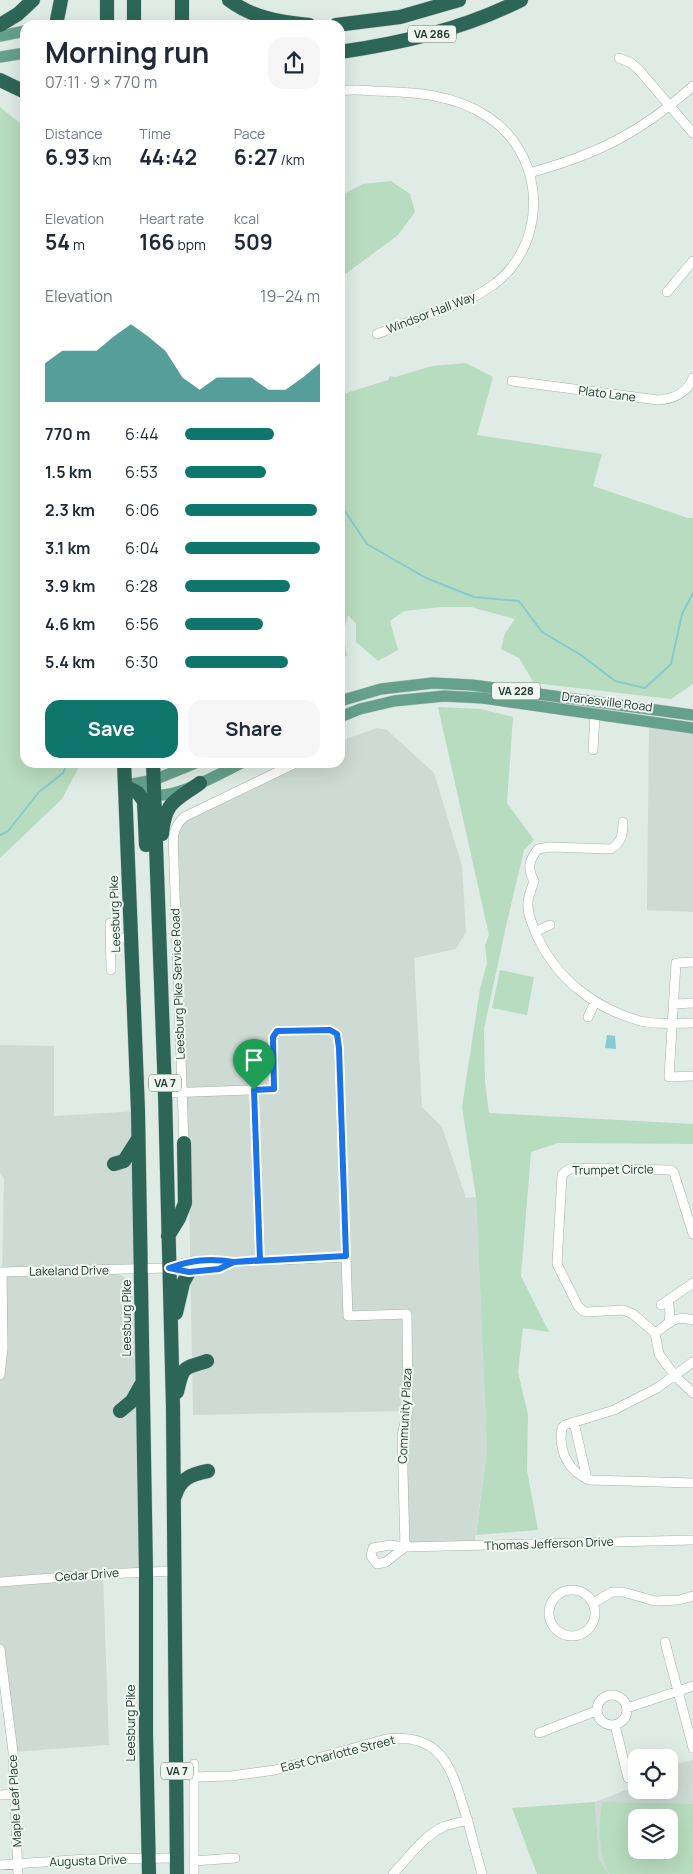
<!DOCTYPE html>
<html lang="en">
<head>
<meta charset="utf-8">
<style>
  :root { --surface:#fff; --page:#f6f6f7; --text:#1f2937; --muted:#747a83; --accent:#0f766e }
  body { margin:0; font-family:Manrope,sans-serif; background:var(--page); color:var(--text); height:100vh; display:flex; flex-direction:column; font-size:19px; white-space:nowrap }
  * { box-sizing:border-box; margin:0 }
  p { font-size:16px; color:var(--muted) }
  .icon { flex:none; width:28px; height:28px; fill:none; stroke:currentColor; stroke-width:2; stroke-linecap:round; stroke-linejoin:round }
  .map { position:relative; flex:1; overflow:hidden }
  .side { position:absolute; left:20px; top:20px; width:325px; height:748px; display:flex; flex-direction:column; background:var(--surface); border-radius:15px; box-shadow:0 5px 20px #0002 }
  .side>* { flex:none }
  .fabs { position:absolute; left:628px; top:1749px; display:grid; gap:10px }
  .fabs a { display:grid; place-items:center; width:50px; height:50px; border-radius:10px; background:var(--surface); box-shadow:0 5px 20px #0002; font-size:25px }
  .pin { position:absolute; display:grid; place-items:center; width:42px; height:42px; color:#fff; margin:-51px -21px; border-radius:50% 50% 50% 0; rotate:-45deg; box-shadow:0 0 5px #0007 }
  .pin .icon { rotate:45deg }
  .round { display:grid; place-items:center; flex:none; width:52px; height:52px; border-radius:15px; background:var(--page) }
  .summary { display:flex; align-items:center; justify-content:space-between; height:85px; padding:0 25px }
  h1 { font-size:28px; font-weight:700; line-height:38px }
  .stats { display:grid; grid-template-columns:repeat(3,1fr); gap:8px; height:85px; padding:5px 25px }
  .stats div { display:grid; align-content:center }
  .stats b { font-size:21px; font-weight:700 }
  .stats small { font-size:14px; font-weight:400 }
  .stats p { font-size:14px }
  .chart { height:140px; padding:10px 25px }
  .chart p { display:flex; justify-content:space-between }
  .chart svg { width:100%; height:90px; margin-top:5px; fill:var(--accent); opacity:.7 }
  .button { display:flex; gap:10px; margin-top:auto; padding:10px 25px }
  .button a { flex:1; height:58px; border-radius:15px; background:var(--accent); color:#fff; font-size:20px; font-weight:700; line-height:58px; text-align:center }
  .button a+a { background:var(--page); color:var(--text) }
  ul { padding:0 25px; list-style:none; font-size:16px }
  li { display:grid; grid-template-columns:80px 60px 1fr; align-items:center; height:38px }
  li i { height:12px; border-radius:6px; background:var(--accent) }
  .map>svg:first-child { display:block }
  .built { fill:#cedad4; fill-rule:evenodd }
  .green { fill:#b8dcbf; fill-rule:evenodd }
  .water { fill:#87cad0 }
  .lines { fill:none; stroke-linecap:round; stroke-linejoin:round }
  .stream { stroke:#87cad0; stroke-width:2 }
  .minor-casing { stroke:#a2b3ac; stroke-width:10 }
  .major-casing { stroke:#c1c8c6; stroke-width:12 }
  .highway-casing { stroke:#c1c8c6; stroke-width:15 }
  .minor { stroke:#fff; stroke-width:9 }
  .major { stroke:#64a08c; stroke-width:11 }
  .highway { stroke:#2d6656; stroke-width:14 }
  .route-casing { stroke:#fff; stroke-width:10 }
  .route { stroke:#1a73e8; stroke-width:6 }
  .labels { text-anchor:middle; stroke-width:4; stroke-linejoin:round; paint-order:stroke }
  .shield { fill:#f0f7f3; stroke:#5f736c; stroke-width:1 }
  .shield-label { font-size:11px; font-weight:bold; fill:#213b32 }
  .street-label { font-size:12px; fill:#213b32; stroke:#f0f7f3 }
</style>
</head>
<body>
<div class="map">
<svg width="693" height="1874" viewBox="0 0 693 1874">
  <rect width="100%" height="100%" fill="#dfebe5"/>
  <!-- built -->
  <path class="built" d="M649,721l44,7v184l-46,-2z
    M377,728l10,2 47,43 28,93 4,66 -10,17 -42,9 8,149 20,20 24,71 10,-1 11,252 -13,97 -69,1 -3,-112 5,-24 -214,4 -4,-222 -13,-358 11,-25 98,-47 55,-1v-21z
    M0,1045l54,1v70l84,-5 4,159h-31l20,11 11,102 4,189 -43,2 6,171 -96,7 -13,-103v-274l4,-196 -4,-7z
    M693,1760v114h-84l-10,-15 -4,-57 41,-16v4h33v-23l5,-3zM636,1818h33v32h-33z"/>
  <!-- green -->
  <path class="green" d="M0,107l25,20v635l56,1 -19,36 -62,59z
    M391,181l19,13 5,18 -17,23 -58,43v-82l23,-12z
    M466,363l27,14 -16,58 125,19 -9,32 95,32h5v166l-22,15 -137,-16 -15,-25 -18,-9 4,-16 10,-14 -44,-12h-30l-37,4 -14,10 8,29 -20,11 -22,-19v-18l-8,-9 -5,19 4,21 -7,7v-267l48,-15 2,-4 5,1 37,-11z
    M438,707l43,2 32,8 -6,86 27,37 -10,10 -18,76 -22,103 1,54 4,30 204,11v20l-135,-1 -27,9 -10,124 28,56 -26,-4 -5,44 10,43 -1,55 11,60 -62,5 11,-86 -11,-252 -14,-90 18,-118 7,-26 -2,-18 4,-10z
    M500,970l34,7 -7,38 -35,-7z
    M595,1802l4,57 10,15h-72l-25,-66z
    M602,1802l91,2v70h-83c-13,-21 -11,-48 -8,-72zM636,1818h33v32h-33z"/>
  <!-- water -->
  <path class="water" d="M607,1035l8,1 1,13 -11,-1z"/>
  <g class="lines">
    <!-- stream -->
    <path class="stream" d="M340,504l27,40 59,34 48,19 45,4 23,31 39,23 34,26 30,7 26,-24 11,-50 11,-21
      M0,835l8,-4 31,-39 24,-19 5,-11"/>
    <!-- minor casing -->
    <g class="minor-casing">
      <path id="minor" d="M619,58l12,5 8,7 54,63
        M340,91c11,-2 23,-1 34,0 40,1 80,3 114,26 51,33 60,105 23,151 -11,14 -25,22 -39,30l-95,36
        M529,173c67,-18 113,-41 164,-87
        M667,292l26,-31
        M512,381l146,19c15,-1 29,-7 35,-22
        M593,750l2,-35
        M623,822c0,12 -1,20 -12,27l-61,-2 -12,2c-9,11 -11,19 -4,32 -2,7 -6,15 -6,22 -1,11 5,23 9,33 20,43 57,72 103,85 17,4 35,2 53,2
        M110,923l1,47
        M535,932l15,-7
        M111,938h20
        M693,962l-17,1 -7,114 24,-1
        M675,1004l18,-1
        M588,1017l7,-15
        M254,1090l6,170
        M165,1093l109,-4 -1,-52 4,-6 53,-1 7,4 2,14 9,268 59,-2 1,97 -6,24 3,112 288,-7
        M184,1143l-10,-279c0,-19 -5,-33 10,-47l114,-55
        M693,1234l-19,-61 -3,-3 -98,-2 -7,3 -4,4 -5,89 21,42 5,5 4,1 36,-2 10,4 22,19 4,21 16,22 18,17
        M170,1267c21,-7 42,-9 64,-5l112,-5
        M0,1272l169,-4c24,5 42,5 65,-6
        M668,1300l2,13 -1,8
        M661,1305l32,-22
        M655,1333c13,-9 21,-19 38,-13
        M693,1362l-36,26 -43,22 -49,15 -3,3c-4,22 6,44 28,52l103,3
        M0,1375l3,-27 -1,-76
        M574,1422l13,57
        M390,1545l15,2 -19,15 -9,2 -6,-8 2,-8z
        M0,1582l103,-8 72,-3
        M549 1613a23 23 0 1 1 46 0a23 23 0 1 1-46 0Z
        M593,1603l19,-11h11l32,9 24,-1 14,-4
        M665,1642l28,106
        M0,1649l13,103 5,122
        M597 1710a15 15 0 1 1 30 0a15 15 0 1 1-30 0Z
        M627,1708l66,-22
        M615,1725l13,53
        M539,1733l57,-22
        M194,1764v110
        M193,1777l38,-1 44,-6 111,-31c50,-6 64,22 76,64 8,23 13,47 20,71
        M0,1795l15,-1
        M194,1861l41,-3
        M0,1865l87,-6 90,-1
        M393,1874c15,-16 31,-39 52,-48 7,-2 15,-4 23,-6"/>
    </g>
    <!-- major casing -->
    <g class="major-casing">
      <path id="major" d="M0,36l25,-5
        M0,57l25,-4
        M340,701l41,-12 52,-6 39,2 221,30
        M340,717l20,-8 34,-8 50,-5 39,2 210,30
        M127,785l27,-5 44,-18
        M131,788c8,2 16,6 23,7 24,3 67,-22 89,-33"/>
    </g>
    <!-- highway casing -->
    <g class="highway-casing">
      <path id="highway" d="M134,0v25
        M229,0c24,18 50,22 80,25
        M0,25l18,-11 15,-14
        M56,25l5,-25
        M107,25v-25
        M182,25v-25
        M336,25l64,-8 59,-17
        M340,52c62,-9 124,-23 181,-52
        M0,80l25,12
        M124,762l14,349 8,461v162l3,140
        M153,762l12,331 8,314 4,467
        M125,786l13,7 6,8 2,44
        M162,834c3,-33 13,-33 38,-51
        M114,1164l10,-3 14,-22
        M168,1236l11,-18 6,-15 -1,-60
        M176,1313l7,-30 6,-11
        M177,1392c6,-26 5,-23 30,-31
        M120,1411l12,-10 9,-16
        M175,1496c5,-17 16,-22 33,-25"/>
    </g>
    <!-- minor -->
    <use href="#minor" class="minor"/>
    <!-- major -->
    <use href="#major" class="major"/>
    <!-- highway -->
    <use href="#highway" class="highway"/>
  </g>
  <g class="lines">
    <!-- route casing -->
    <g class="route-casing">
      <path id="route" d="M254,1090l6,170 -26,2 -15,7 -30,3 -20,-4c23,-8 40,-10 65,-6l112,-6 -7,-208 -2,-14 -7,-4 -53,1 -4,6 1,52 -20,1"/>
    </g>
    <!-- route -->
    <use href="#route" class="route"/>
  </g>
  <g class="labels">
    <!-- shield labels -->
    <g class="shield">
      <rect x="408" y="25.5" width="48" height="17" rx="4"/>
      <rect x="492" y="682.5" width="48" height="17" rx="4"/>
      <rect x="149" y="1074.5" width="32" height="17" rx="4"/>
      <rect x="161" y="1762.5" width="32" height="17" rx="4"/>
    </g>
    <g class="shield-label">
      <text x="432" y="38">VA 286</text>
      <text x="516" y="695">VA 228</text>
      <text x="165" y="1087">VA 7</text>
      <text x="177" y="1775">VA 7</text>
    </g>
    <!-- street labels -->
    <g class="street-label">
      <text transform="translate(431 313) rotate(-21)" y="4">Windsor Hall Way</text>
      <text transform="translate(607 394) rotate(7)" y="4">Plato Lane</text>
      <text transform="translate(607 702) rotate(7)" y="4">Dranesville Road</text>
      <text transform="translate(115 914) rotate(-92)" y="4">Leesburg Pike</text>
      <text transform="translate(178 984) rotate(-92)" y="4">Leesburg Pike Service Road</text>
      <text transform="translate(613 1170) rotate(-1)" y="4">Trumpet Circle</text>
      <text transform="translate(69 1271) rotate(-1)" y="4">Lakeland Drive</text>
      <text transform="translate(127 1318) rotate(-90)" y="4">Leesburg Pike</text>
      <text transform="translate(405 1416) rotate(-87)" y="4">Community Plaza</text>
      <text transform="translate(549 1544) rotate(-2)" y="4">Thomas Jefferson Drive</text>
      <text transform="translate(87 1575) rotate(-4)" y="4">Cedar Drive</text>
      <text transform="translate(131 1723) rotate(-90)" y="4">Leesburg Pike</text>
      <text transform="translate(338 1754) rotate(-14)" y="4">East Charlotte Street</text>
      <text transform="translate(15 1801) rotate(-93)" y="4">Maple Leaf Place</text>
      <text transform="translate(88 1861) rotate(-2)" y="4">Augusta Drive</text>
    </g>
  </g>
</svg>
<div class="fabs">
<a><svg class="icon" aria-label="locate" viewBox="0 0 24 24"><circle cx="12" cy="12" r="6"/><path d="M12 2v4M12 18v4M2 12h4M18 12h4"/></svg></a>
<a><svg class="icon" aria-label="layers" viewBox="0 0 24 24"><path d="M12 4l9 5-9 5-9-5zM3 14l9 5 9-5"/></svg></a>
</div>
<div class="pin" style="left:254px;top:1090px;background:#1e9e55"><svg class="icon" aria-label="arrive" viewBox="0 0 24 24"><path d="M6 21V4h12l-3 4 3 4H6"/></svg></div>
<section class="side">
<div class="summary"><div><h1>Morning run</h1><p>07:11 · 9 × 770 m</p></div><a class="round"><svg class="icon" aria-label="share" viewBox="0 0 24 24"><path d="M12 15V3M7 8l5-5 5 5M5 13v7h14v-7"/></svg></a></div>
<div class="stats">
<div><p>Distance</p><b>6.93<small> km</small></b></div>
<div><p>Time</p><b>44:42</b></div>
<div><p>Pace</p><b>6:27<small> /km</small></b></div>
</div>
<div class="stats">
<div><p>Elevation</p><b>54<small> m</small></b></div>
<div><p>Heart rate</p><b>166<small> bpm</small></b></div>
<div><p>kcal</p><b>509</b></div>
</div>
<div class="chart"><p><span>Elevation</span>19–24 m</p>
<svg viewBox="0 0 160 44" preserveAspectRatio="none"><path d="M0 44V25L10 19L20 19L30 19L40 12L50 6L60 12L70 19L80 32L90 38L100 32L110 32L120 32L130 38L140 38L150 32L160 25V44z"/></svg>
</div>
<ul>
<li><b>770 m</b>6:44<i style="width:66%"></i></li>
<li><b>1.5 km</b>6:53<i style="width:60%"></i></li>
<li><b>2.3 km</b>6:06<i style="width:98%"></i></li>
<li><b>3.1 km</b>6:04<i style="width:100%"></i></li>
<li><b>3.9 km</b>6:28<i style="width:78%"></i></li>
<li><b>4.6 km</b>6:56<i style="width:58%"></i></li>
<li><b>5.4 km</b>6:30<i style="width:76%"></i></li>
</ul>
<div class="button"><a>Save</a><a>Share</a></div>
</section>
</div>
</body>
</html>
